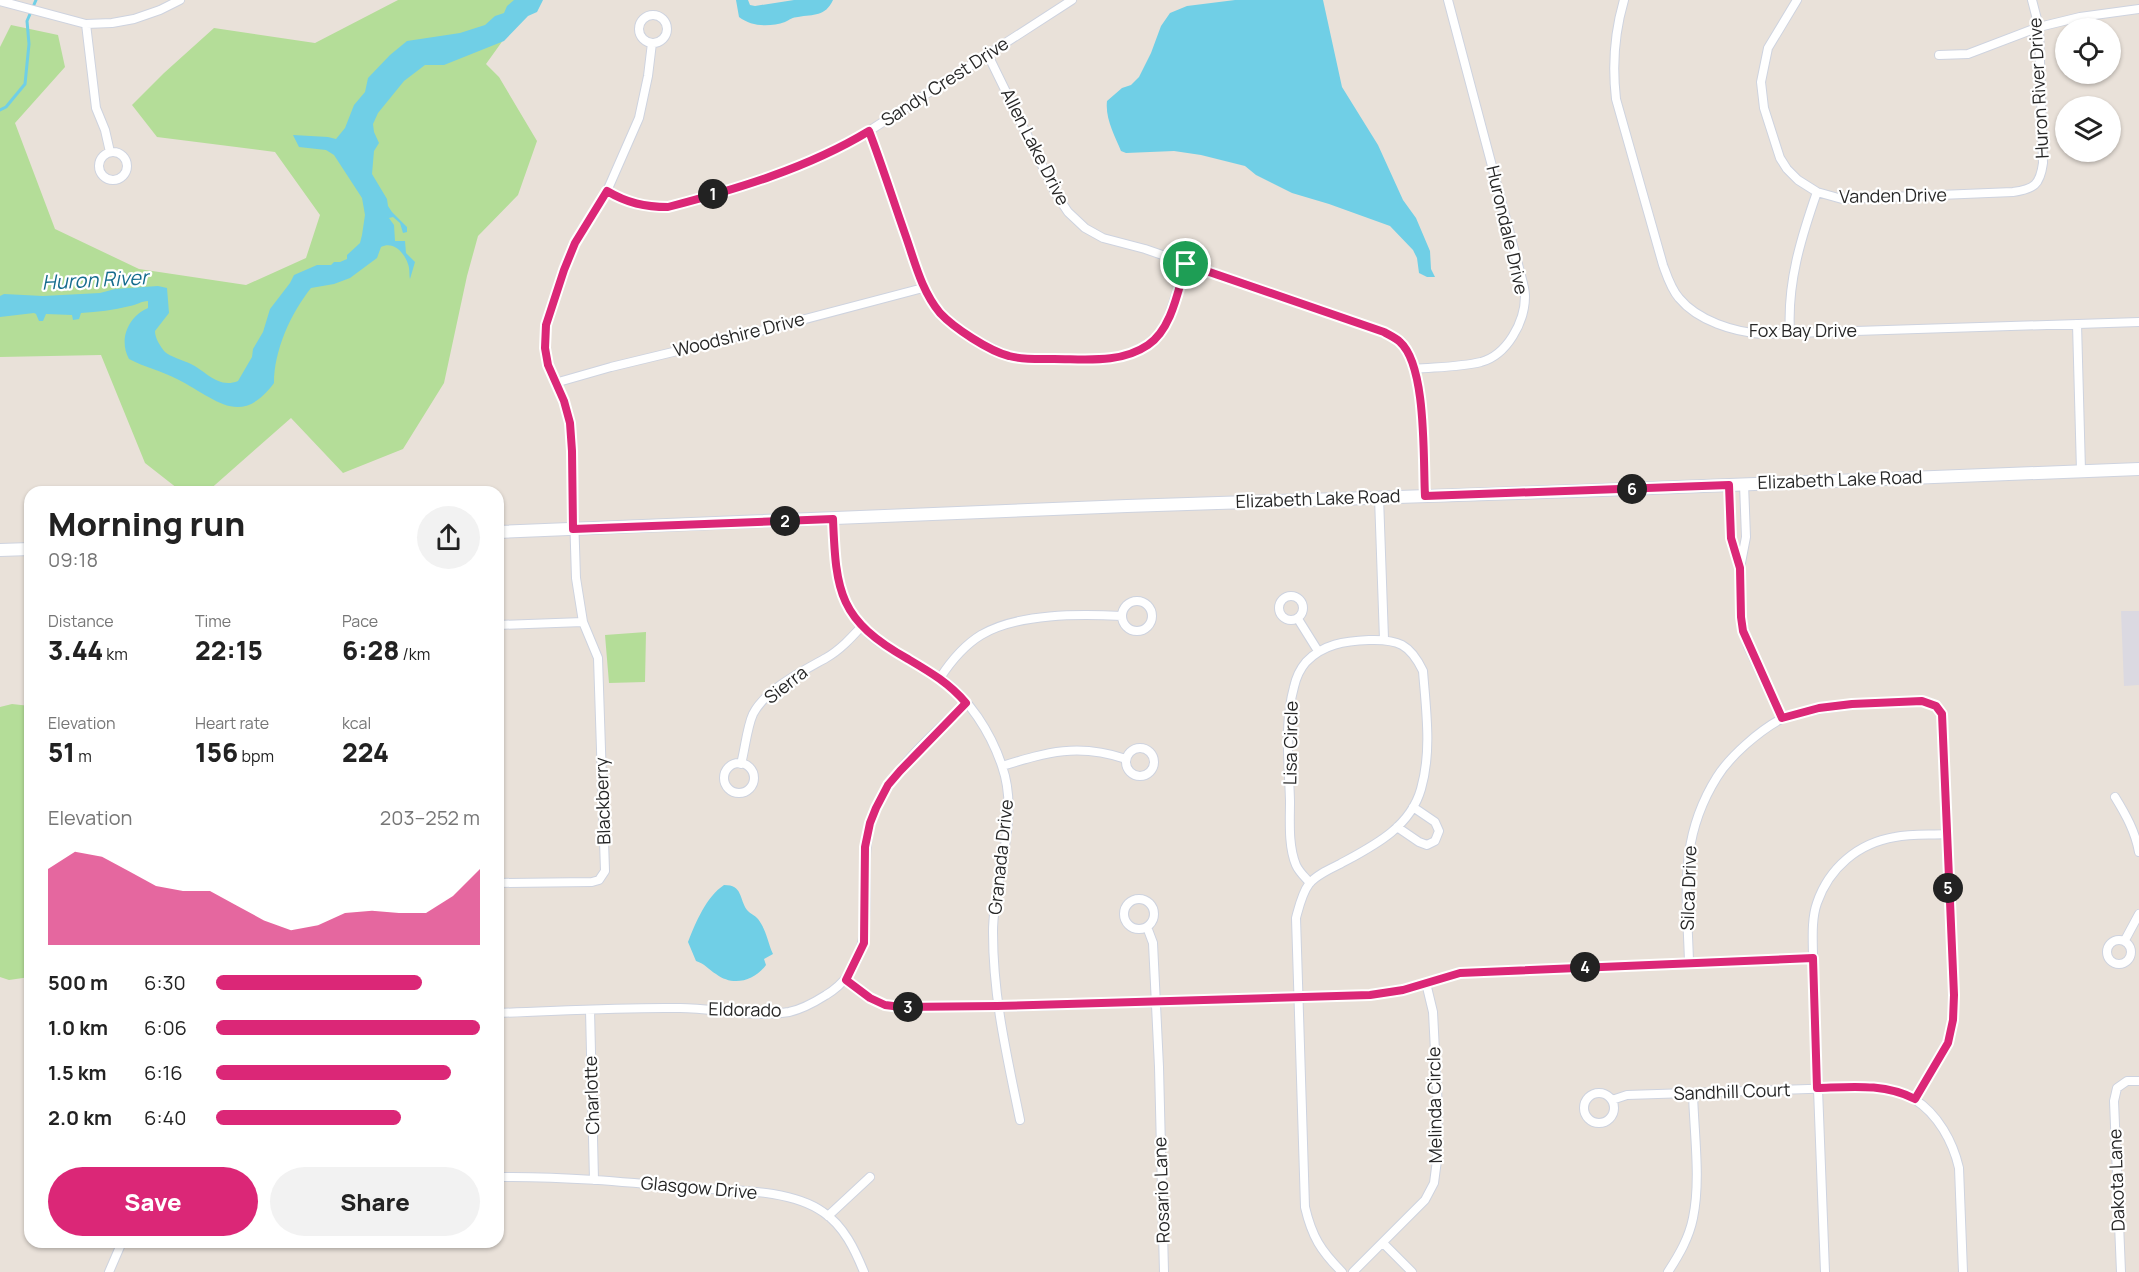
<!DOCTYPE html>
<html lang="en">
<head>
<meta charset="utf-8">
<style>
  :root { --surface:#fff; --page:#f2f2f2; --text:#222; --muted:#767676; --accent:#db2777 }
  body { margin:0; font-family:Manrope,sans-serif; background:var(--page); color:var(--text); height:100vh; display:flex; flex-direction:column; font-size:22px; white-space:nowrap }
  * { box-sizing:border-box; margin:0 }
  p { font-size:20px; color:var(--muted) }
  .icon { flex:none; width:33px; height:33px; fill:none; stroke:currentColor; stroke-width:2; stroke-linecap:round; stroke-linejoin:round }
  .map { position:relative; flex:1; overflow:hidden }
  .sheet { position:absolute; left:24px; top:486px; width:480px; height:762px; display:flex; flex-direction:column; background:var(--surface); border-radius:18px; box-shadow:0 2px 4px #0004 }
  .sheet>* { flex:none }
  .tools { position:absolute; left:2055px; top:18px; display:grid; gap:12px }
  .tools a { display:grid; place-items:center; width:66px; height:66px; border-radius:50%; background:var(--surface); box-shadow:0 2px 4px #0004; font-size:30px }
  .pin { position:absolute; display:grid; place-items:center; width:51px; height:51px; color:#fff; margin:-26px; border:3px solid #fff; border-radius:50%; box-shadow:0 2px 6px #0007 }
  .km { position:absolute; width:30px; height:30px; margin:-15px; border-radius:50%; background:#222; color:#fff; font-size:16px; line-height:30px; text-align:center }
  .round { display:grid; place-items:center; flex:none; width:63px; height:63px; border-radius:32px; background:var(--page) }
  .headline { display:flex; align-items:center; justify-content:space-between; height:102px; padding:0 24px }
  h1 { font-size:33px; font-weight:800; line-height:45px }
  .figures { display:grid; grid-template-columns:repeat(3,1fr); gap:9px; height:102px; padding:6px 24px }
  .figures div { display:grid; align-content:center }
  .figures b { font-size:26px; font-weight:800 }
  .figures small { font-size:16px; font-weight:400 }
  .figures p { font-size:16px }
  .chart { height:168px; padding:12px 24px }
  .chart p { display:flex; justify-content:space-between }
  .chart svg { width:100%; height:108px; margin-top:6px; fill:var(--accent); opacity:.7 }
  .button { display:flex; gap:12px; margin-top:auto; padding:12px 24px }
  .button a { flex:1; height:69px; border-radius:36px; background:var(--accent); color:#fff; font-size:24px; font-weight:800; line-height:69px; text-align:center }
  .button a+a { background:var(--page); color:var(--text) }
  ul { padding:0 24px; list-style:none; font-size:20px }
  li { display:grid; grid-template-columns:96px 72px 1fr; align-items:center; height:45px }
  li i { height:15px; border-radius:8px; background:var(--accent) }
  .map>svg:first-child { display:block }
  .industrial { fill:#dbd9e1 }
  .green { fill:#b4dd98 }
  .water { fill:#70cfe6 }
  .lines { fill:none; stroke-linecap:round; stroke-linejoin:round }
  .stream { stroke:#70cfe6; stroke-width:3 }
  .street-casing { stroke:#ced3df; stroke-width:10 }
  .secondary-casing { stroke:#ced3df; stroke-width:14 }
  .street { stroke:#fff; stroke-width:8 }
  .secondary { stroke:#fff; stroke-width:12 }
  .route-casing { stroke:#fff; stroke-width:12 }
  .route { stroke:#db2777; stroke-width:8 }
  .labels { text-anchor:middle; stroke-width:4.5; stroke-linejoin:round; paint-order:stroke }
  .street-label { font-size:18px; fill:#272727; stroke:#fff }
  .water-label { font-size:20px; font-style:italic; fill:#156c8d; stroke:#fff }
</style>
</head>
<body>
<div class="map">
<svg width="2139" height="1272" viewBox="0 0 2139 1272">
  <rect width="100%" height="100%" fill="#e9e1d9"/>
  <!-- industrial -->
  <path class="industrial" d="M2121,611h18v74l-15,1z"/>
  <!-- green -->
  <path class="green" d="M398,0h134l-46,64 13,13 38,64 -19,54 -40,41 -11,40 -23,107 -41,66 -60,24 -52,-55 -84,74h-25l-37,-29 -44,-108 -101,2v-310l11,-22 47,10 7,32 -50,56 40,106 84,40 107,16 60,-27 14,-43 -45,-63 -118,-15 -25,-32 32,-32 50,-45 101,15z
    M646,632l-1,50 -36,1 -4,-48z
    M12,704l18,2v271l-21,3 -9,-3v-270z"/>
  <!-- water -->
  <path class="water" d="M514,0h29l-6,12 -9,4 -24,25 -60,24h-19l-21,16 -26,32 -5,11 1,8 5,11 -5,8 -2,23 15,25 1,7 4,6 15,15v5l-4,1 -3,-10 -7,-6 -4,1 5,7 1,16h10l1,12 9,9 -5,17c-1,-4 0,-10 -2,-15 -4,-12 -15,-23 -27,-17l-4,11 -27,20 -16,6 -23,4c-20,25 -37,62 -37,95 -34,46 -59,15 -97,-4 -15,-8 -33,-12 -48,-20 -11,-20 0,-43 19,-51v-7c-7,0 -11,4 -18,5 -17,4 -32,6 -49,7l-2,6 -6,1 -1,-5 -26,-1 -3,7h-4l-3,-7 -2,-1 -34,4v-21l4,-2 39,2 57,-3 15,-4 43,-3 9,2 2,25 -14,18c0,7 5,15 10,21 4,4 20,9 26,12 15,7 27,25 47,17l14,-24 1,-8 10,-17 7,-23 20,-26 4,-8 23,-10h14l3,-3h6l7,-3v-4l13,-12 2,-8 3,-20 -3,-17 -28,-43 -8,-5 -27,-3 -6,-12 35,2 8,2 9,-11 9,-23 11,-13 3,-14 22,-23 17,-14 53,-8 25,-8 10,-9 9,-3 3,-7z
    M736,0h12l2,5 5,1 39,-6h39c-8,17 -19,14 -35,17 -5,0 -9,3 -13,5 -15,5 -33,5 -46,-5z
    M1235,0h88l19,87 36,58 25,55 13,18 14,33 1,18 4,8h-8l-8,-4 -2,-15 -4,-8 -23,-24 -61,-22 -37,-11 -36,-18 -11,-9 -44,-11 -27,-4 -48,2 -5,-2c-6,-15 -16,-32 -14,-50l15,-13 9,-3 8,-8 12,-24 10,-27 9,-13 17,-7z
    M724,885c19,0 15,14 23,25 3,4 8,5 11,9 8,10 10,24 15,35l-9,5 2,6c-12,16 -33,22 -50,9 -8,-5 -11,-10 -20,-13l-8,-19c8,-20 18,-45 36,-57z"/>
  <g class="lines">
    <!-- stream -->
    <path class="stream" d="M0,110l6,-3 19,-23 4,-40 -2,-23 9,-21"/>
    <!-- street casing -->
    <g class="street-casing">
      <path id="street" d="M1624,0c-10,34 -12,64 -8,99l47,166c4,11 8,24 16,33 19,23 55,34 84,36l376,-12
        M1797,0l-29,48 -7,34 3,26 16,50 7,11 11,11 19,12 25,7 171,-7c21,-3 27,-7 30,-29l-4,-136 -7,-27
        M0,1l86,23 26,-1 22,-4 26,-9 20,-10
        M639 29a14 14 0 1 1 28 0a14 14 0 1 1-28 0Z
        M86,24l10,84 9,22 5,22
        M988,55l68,139 12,18 17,16 18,10 42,11 239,83c5,3 12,6 16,10 27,24 23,118 25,154
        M1939,55l29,-1 71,-27 41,-10 59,-8
        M869,131l54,157 17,25 13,12 20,14 35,17 26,3 71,1 24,-6 19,-9 12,-11 8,-15 18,-55
        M99 166a14 14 0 1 1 28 0a14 14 0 1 1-28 0Z
        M607,191c20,12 38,16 61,16 69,-18 140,-38 201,-76l203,-131
        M2077,324l4,147
        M1790,332c-3,-49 11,-94 27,-140
        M1415,369c22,-2 45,-2 66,-7 26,-7 44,-40 44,-66 0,-9 -4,-19 -6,-28l-71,-268
        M555,383l56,-16 149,-36 163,-43
        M1744,484l2,53 -6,31 1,49 7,29 34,72
        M1729,485l2,53 8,29
        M1379,497l5,142
        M833,519c1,29 1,57 13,84 17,40 61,53 94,75 29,20 51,55 62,88 19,54 -9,111 -9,166 0,66 14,124 27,188
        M1279 608a12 12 0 1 1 24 0a12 12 0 1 1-24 0Z
        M1122 616a15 15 0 1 1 30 0a15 15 0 1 1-30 0Z
        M1298,619l20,32
        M498,625l85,-3
        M940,678c11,-17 23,-32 41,-43 37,-22 99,-21 141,-19
        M1126 762a14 14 0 1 1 28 0a14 14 0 1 1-28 0Z
        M724 778a15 15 0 1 1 30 0a15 15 0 1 1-30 0Z
        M741,764c4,-15 6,-37 12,-50 13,-25 50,-43 73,-56 14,-8 25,-20 35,-31
        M1002,766c46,-14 76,-23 124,-7
        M2115,797c11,18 20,34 24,55
        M1397,827l22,15 8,3 8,-4 4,-10 -4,-9 -22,-15
        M498,883l94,-1 7,-2 6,-9 -7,-213 -15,-36 -7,-44 -4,-127 -2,-28 -6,-22 -16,-36 -3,-17 1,-23 18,-55 11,-27 32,-52 32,-73 9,-42 4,-33
        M1310,883c-5,-6 -11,-11 -14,-18 -8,-19 -6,-45 -6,-64 -1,-37 -6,-78 4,-114 2,-9 6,-18 12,-25 17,-18 39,-21 63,-22 29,-1 41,4 54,31 3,39 9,80 -2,118 -11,39 -48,57 -81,75 -10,5 -24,11 -31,20 -7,9 -10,23 -13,34l9,289c7,30 16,44 37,65
        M1124 914a15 15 0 1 1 30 0a15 15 0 1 1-30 0Z
        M1147,927l6,16 6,124 5,205
        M2107 952a12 12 0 1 1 24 0a12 12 0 1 1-24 0Z
        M2125,940l14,-26
        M1689,962c-2,-69 -11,-123 28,-185 13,-21 42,-46 64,-58 5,-3 12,-4 17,-5 33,-9 66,-10 100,-12 10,0 22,-3 32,1 10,4 12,12 13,21l11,271 -1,25 -5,23 -33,56
        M846,980l24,18 15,7 16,2h96l373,-12 33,-5 57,-17 353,-15
        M590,1010l4,170
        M498,1013c61,-2 122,-6 182,-5 35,0 75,10 109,4 14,-3 26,-10 37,-17 65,-39 24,-126 49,-185 17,-40 59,-77 91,-107
        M1584 1108a15 15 0 1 1 30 0a15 15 0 1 1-30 0Z
        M1612,1100l15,-5 242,-8c15,2 33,4 45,12 24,15 39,43 45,69l4,104
        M498,1177c64,-1 128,5 192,11 41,3 99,0 133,24 21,14 32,38 41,60
        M828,1216l42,-39
        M1384,1244l28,28
        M109,1272l13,-30
        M1353,1272l72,-72 9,-17 3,-23 1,-50 -5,-98 -7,-29
        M1668,1272c11,-17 21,-34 25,-54 8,-38 1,-85 0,-125
        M1825,1272l-12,-314c0,-17 -2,-38 4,-55 12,-35 41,-60 78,-66 16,-3 34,-2 51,-3
        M2121,1272l-7,-171 3,-13 10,-7h12"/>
    </g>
    <!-- secondary casing -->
    <g class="secondary-casing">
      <path id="secondary" d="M498,532l629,-26 450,-15 562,-22
        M0,550l30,-1"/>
    </g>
    <!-- street -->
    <use href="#street" class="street"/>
    <!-- secondary -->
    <use href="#secondary" class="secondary"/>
  </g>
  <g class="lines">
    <!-- route casing -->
    <g class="route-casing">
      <path id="route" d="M869,131c13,34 24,69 36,103 10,28 16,56 35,79 14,15 49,38 69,43 14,4 31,3 45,3 31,0 66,5 94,-14 24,-16 30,-55 38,-81l198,68c5,3 12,6 16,10 27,24 23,118 25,154l304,-11 2,53 9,30 1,49 2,14 39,87 37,-10 33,-4 70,-3 14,5 6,8 12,281 -1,25 -5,23 -33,56c-31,-16 -64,-12 -98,-11l-4,-130 -353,15 -57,17 -33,5 -373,11 -96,1 -16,-2 -15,-7 -24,-18 18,-37 1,-96 5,-24 6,-15 12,-23 12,-14 66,-68c-17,-20 -36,-31 -58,-44 -69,-39 -72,-66 -75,-140l-260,10 -1,-78 -2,-28 -6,-22 -16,-36 -3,-17 1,-23 18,-55 11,-27 32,-52c20,12 38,16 61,16 69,-18 140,-39 201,-76z"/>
    </g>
    <!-- route -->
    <use href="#route" class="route"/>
  </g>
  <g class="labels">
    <!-- street labels -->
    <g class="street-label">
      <text transform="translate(945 82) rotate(-33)" y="6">Sandy Crest Drive</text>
      <text transform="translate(2039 88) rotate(-93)" y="6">Huron River Drive</text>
      <text transform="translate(1035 147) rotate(63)" y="6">Allen Lake Drive</text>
      <text transform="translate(1893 196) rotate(-1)" y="6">Vanden Drive</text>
      <text transform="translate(1507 230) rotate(77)" y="6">Hurondale Drive</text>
      <text x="1803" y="337">Fox Bay Drive</text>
      <text transform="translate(739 335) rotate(-14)" y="6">Woodshire Drive</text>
      <text transform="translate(1840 480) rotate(-2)" y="6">Elizabeth Lake Road</text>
      <text transform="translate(1318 499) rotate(-2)" y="6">Elizabeth Lake Road</text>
      <text transform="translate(786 685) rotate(-38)" y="6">Sierra</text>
      <text transform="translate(1291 743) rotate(-89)" y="6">Lisa Circle</text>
      <text transform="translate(603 801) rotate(-92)" y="6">Blackberry</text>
      <text transform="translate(1001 857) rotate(-84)" y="6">Granada Drive</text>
      <text transform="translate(1689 888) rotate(-88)" y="6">Silca Drive</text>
      <text transform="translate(745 1010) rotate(1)" y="6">Eldorado</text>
      <text transform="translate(1732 1092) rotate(-2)" y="6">Sandhill Court</text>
      <text transform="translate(592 1095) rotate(-92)" y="6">Charlotte</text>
      <text transform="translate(1435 1105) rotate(-91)" y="6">Melinda Circle</text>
      <text transform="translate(2117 1180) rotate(-92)" y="6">Dakota Lane</text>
      <text transform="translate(699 1188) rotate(5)" y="6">Glasgow Drive</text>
      <text transform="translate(1162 1190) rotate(-92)" y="6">Rosario Lane</text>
    </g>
    <!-- water labels -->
    <g class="water-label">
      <text transform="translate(95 280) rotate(-3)" y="7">Huron River</text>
    </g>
  </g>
</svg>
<div class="tools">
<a><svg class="icon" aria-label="locate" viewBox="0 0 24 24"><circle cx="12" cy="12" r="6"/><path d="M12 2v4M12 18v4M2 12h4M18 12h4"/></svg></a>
<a><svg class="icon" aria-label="layers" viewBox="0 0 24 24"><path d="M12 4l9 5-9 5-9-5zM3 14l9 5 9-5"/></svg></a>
</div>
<div class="pin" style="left:1186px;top:264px;background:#1e9e55"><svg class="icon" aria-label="arrive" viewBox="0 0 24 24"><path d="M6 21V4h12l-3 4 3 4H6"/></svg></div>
<b class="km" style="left:713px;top:194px">1</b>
<b class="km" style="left:785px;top:521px">2</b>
<b class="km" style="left:908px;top:1007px">3</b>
<b class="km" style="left:1585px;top:967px">4</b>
<b class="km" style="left:1948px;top:888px">5</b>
<b class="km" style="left:1632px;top:489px">6</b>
<section class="sheet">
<div class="headline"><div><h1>Morning run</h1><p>09:18</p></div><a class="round"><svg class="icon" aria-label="share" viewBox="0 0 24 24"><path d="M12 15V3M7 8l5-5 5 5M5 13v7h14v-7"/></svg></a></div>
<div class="figures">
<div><p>Distance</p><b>3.44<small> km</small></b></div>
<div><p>Time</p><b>22:15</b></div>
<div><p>Pace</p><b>6:28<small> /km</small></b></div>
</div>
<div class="figures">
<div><p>Elevation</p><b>51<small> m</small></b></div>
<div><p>Heart rate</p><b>156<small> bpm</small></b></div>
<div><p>kcal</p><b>224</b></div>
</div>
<div class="chart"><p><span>Elevation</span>203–252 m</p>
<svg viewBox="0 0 160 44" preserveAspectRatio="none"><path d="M0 44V13L10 6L20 8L30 14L40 20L50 22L60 22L70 28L80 34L90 38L100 36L110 31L120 30L130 31L140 31L150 24L160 13V44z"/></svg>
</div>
<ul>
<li><b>500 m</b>6:30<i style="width:78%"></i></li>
<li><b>1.0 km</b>6:06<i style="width:100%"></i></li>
<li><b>1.5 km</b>6:16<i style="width:89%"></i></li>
<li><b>2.0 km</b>6:40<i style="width:70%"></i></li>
</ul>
<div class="button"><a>Save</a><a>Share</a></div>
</section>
</div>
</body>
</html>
